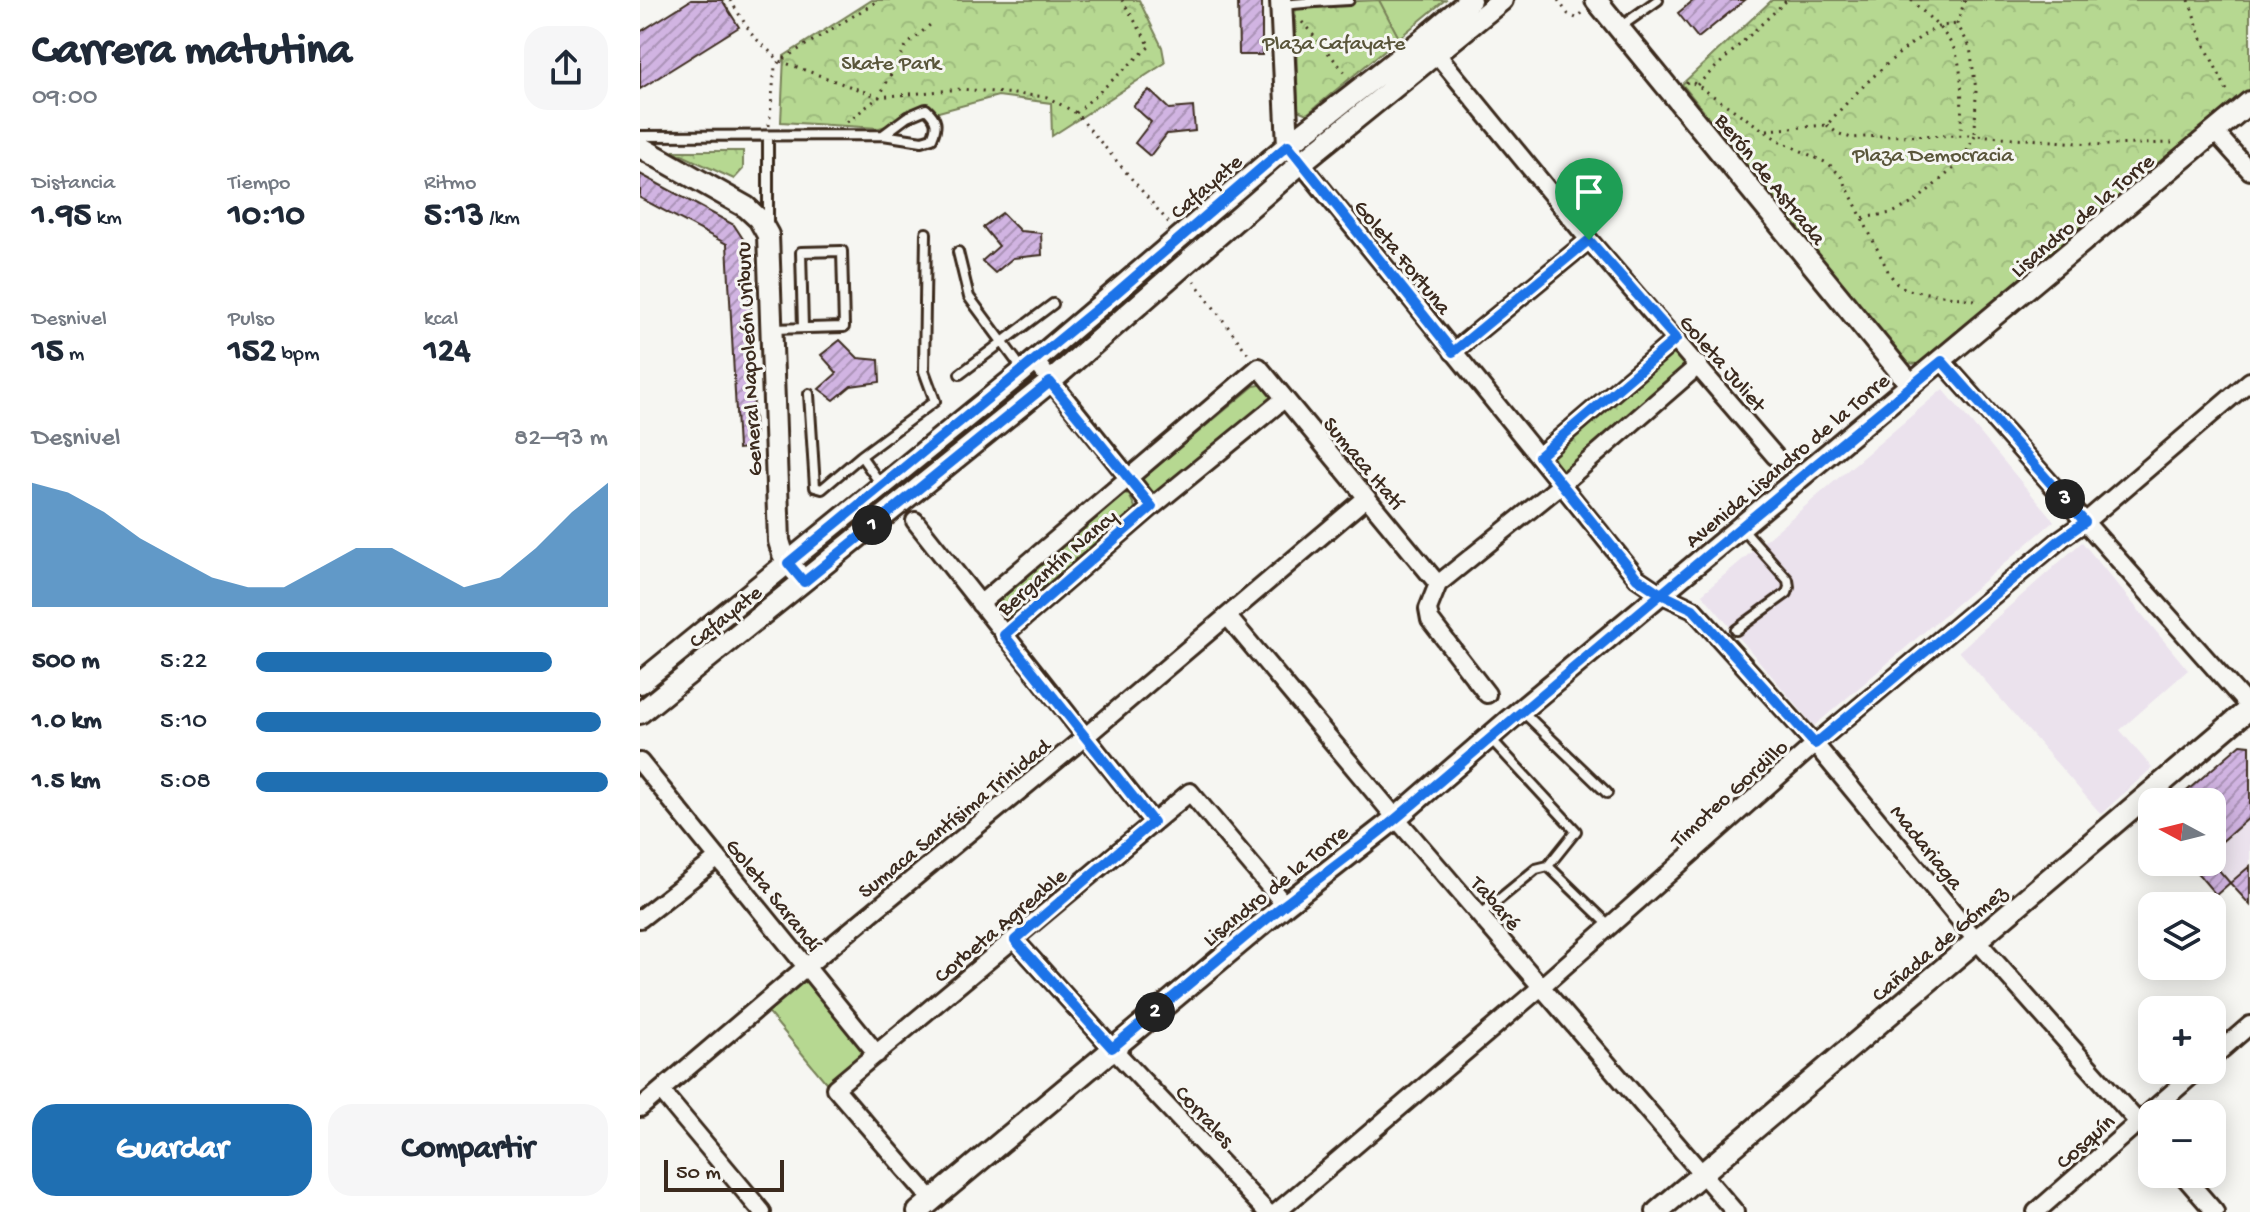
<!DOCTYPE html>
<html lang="es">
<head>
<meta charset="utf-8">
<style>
  :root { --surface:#fff; --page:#f6f6f7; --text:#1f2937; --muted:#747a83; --accent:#1f6fb2 }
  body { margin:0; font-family:"Gochi Hand",sans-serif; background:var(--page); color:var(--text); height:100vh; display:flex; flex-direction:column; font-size:30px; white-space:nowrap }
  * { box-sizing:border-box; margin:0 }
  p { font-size:26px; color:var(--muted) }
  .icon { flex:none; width:44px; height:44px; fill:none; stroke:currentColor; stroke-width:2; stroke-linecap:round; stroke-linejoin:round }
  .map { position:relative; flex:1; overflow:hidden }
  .side { display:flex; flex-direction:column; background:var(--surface); width:640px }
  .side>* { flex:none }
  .needle { width:52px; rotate:277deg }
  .tools { position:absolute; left:1498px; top:788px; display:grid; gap:16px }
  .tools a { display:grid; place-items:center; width:88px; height:88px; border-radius:16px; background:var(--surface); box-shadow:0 4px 20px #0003; font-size:40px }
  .scale { position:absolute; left:24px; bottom:20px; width:120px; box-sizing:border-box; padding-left:8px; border:4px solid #3b2a1e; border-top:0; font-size:22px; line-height:28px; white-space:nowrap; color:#3b2a1e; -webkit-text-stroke:6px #f6f6f2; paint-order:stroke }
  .pin { position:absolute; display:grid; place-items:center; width:68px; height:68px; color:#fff; margin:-82px -34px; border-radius:50% 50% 50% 0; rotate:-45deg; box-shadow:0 0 8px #0007 }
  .pin .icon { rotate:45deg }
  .km { position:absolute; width:40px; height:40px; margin:-20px; border-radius:50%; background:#222; color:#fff; font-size:22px; line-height:40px; text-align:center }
  .round { display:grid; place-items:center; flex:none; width:84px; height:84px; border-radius:24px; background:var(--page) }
  .overview { display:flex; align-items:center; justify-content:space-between; height:136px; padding:0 32px }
  h1 { font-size:44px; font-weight:700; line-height:60px }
  .figures { display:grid; grid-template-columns:repeat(3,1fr); gap:12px; height:136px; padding:8px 32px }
  .figures div { display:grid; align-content:center }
  .figures b { font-size:34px; font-weight:700 }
  .figures small { font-size:22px; font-weight:400 }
  .figures p { font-size:22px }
  .chart { height:224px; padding:16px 32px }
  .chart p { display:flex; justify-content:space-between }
  .chart svg { width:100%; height:144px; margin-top:8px; fill:var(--accent); opacity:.7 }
  .button { display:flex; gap:16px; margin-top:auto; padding:16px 32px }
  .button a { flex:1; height:92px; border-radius:24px; background:var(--accent); color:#fff; font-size:32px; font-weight:700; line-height:92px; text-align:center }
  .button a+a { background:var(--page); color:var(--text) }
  ul { padding:0 32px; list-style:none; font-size:26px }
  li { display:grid; grid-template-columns:128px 96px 1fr; align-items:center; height:60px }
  li i { height:20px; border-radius:10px; background:var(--accent) }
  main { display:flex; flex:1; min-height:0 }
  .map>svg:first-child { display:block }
  .built { fill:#ebe2ed }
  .grass { fill:#b6d891; stroke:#788158; stroke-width:2 }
  .park { fill:url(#park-crowns); stroke:#788158; stroke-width:2 }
  .building { fill:url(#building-hatch); stroke:#3b2a1e; stroke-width:2 }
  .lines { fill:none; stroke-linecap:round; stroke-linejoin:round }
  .service-casing { stroke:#3b2a1e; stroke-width:14 }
  .minor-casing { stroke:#3b2a1e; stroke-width:22 }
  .tertiary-casing { stroke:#3b2a1e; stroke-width:26 }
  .path { stroke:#3b2a1e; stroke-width:3; stroke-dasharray:2 6; stroke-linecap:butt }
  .service { stroke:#f6f6f2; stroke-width:8 }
  .minor { stroke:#f6f6f2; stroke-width:16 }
  .tertiary { stroke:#f6f6f2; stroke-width:20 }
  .route-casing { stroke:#fff; stroke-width:16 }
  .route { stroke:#1a73e8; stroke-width:10 }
  .labels { text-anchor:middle; stroke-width:6; stroke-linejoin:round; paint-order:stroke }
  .park-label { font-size:22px; fill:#5a563b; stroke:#f6f6f2 }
  .street-label { font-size:22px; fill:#3b2a1e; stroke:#f6f6f2 }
</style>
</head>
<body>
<main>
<section class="side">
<div class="overview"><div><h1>Carrera matutina</h1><p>09:00</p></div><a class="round"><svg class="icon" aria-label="share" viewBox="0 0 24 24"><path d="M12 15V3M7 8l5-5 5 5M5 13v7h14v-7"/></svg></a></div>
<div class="figures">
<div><p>Distancia</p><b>1.95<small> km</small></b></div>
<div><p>Tiempo</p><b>10:10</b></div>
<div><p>Ritmo</p><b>5:13<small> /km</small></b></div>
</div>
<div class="figures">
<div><p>Desnivel</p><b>15<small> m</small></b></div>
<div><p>Pulso</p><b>152<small> bpm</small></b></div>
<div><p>kcal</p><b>124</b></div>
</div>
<div class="chart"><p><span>Desnivel</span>82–93 m</p>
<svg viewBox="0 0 160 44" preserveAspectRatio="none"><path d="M0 44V6L10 9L20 15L30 23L40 29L50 35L60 38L70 38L80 32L90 26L100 26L110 32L120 38L130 35L140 26L150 15L160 6V44z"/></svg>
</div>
<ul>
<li><b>500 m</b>5:22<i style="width:84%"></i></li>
<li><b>1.0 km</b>5:10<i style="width:98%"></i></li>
<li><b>1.5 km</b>5:08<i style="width:100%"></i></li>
</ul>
<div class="button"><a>Guardar</a><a>Compartir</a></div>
</section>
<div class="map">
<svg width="1610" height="1212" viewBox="0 0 1610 1212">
  <defs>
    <pattern id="park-crowns" width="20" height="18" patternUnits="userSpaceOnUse" patternTransform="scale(2)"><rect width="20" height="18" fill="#b6d891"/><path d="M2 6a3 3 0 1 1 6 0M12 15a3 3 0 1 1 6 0" fill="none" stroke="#9dba7d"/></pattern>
    <pattern id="building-hatch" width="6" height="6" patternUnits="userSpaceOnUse" patternTransform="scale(2)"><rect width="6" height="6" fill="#d1b4e2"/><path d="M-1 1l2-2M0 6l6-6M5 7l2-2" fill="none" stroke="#ab93b7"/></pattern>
  </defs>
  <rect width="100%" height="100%" fill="#f6f6f2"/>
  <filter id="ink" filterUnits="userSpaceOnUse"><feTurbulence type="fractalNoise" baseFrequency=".0125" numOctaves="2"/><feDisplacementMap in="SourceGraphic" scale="16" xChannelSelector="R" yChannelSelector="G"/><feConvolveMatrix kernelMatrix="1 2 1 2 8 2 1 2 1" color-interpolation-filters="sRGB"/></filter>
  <g filter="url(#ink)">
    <!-- built -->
    <path class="built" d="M1303,389l111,132 -240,205 -112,-132z
      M1442,542l106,128 -68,60 32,38 -51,46 -142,-163z
      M1610,817v88l-38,-43v-12z"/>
    <!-- grass -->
    <path class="grass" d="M737,0h68l-46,38z
      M620,385h7l7,12 -3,5 -115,90 -7,1 -7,-8v-6l112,-93z
      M481,494l8,1 6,12 -3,8 -120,102c-8,1 -11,-1 -16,-9l5,-12z
      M163,977l62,74 -36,35 -63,-76z"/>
    <!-- park -->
    <path class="park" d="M232,0h267l23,47 3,16 -113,73 -1,-33 -53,-7 -119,32 -98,-6 3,-66z
      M739,0l20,38 -92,76 -9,-4 -3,-106z
      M1132,0h478v93l-331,271 -14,-1 -223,-279z
      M33,151h70v18l-9,10z
      M1036,339l23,26 -137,119 -23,-28z"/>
    <!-- building -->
    <path class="building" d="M51,0h31l17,27 -99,62v-57z
      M598,0h24v55h-23z
      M1054,0h51l-47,38 -20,-25z
      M509,90l20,19 24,-2 2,24 -28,3 -17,22 -15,-13 16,-21 -18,-16z
      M0,174l94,51 15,23 6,199 -17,2 -11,-205 -87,-46z
      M362,213l18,18 21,2 1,22 -29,3 -18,15 -13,-12 17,-15 -16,-19z
      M200,340l18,18 21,2 1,22 -29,4 -17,14 -15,-11 18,-16 -16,-18z
      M1601,744l9,1v72l-38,33v-48h-38z
      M1548,862h24l18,21 -14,12z
      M1610,866v39l-20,-22z"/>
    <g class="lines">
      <!-- service casing -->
      <g class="service-casing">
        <path id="service" d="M675,0v2l34,-2
          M642,5l33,-3
          M980,27l38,-27
          M0,136l243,-1 39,6 10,-3c6,-13 5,-19 -6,-29l-19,8 -24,18
          M128,225v-88
          M318,252l11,45 54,73
          M132,329l72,-2 -2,-76 -41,1 2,76
          M320,374l93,-70
          M169,394l6,93 7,2 39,-33
          M242,486l-21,-30 74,-55 -11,-30 2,-138
          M1096,630l51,-37 2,-6 -1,-7 -46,-52
          M882,711l85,82
          M908,866l62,60
          M840,915l56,-46 12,-3 28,-35 -85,-92"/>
      </g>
      <!-- minor casing -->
      <g class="minor-casing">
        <path id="minor" d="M791,47l158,193 186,216
          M1575,132l35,39
          M661,163l336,415 24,16 32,15 122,135 162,197 175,197
          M813,352l136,-112
          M395,361l117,146
          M1302,361l308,347
          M899,456l137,-117
          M275,521l238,301
          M340,604l279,-237 179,217
          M588,617l168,201 339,394
          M364,635l148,-128 132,-108
          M847,694l-57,-74 -2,-11 10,-25 124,-100 137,-119
          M0,762l237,292
          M0,919l78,-61
          M375,940l97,108 155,164
          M1572,1058l38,-33
          M21,1091l101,121
          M0,1108l166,-141 280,-231 280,-238
          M1542,1174l33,38
          M292,1200l-97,-112 355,-296 95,113
          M637,1212l264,-225 274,-243 247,-206 23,-16 165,-141
          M1396,1212l162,-142"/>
      </g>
      <!-- tertiary casing -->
      <g class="tertiary-casing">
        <path id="tertiary" d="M641,0l7,145 4,6
          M956,0l315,385
          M0,147l106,60 13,12 9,16 11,306 4,13 13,18
          M0,683l383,-312 265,-226 137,-107 45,-38
          M0,713l410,-331 251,-219 201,-163
          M278,1212l367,-307 111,-87 112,-97 742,-619
          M1017,1212l593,-504"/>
      </g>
      <!-- path -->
      <path class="path" d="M90,0l23,36 27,25 99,36 82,-8 86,8 29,16 93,110
        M918,0l10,14 8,4 9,-7
        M1271,0c15,15 32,28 42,47 12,21 8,64 8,88
        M1325,0l-8,24 13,23 6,43 -1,45 130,10 67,-2
        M1549,0l12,37 28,58
        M662,22l47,55
        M1046,83l3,-2 8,4 81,55 51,24 13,13 47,96 8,11 11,6 73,11
        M1057,85l90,-85
        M436,113l74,-67 -28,-46
        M207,122l32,-25 27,-51 25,-22
        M1187,125l10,8 14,5 28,-2 96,-1 -13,26 -47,41 -23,11 -31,5
        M129,126l6,-59 5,-6 99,-61
        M1127,130l60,-5c22,-27 80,-84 111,-98 5,-2 13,-2 19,-3
        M554,281l55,74"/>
      <!-- service -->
      <use href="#service" class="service"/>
      <!-- minor -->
      <use href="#minor" class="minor"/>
      <!-- tertiary -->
      <use href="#tertiary" class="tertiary"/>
    </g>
  </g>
  <g class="lines" filter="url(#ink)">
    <!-- route casing -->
    <g class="route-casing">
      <path id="route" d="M949,240l-136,112 -165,-207 -173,149 -327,269 16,19 246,-200 102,125 -148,128 149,187 -138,118 97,108c58,-48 114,-96 172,-143 38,-30 78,-58 115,-89 180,-153 360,-306 543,-455l143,161 -23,16 -247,206 -122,-135 -32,-15 -24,-16 -98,-122 137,-117 -87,-99"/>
    </g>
    <!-- route -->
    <use href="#route" class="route"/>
  </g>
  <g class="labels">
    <!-- park labels -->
    <g class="park-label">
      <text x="694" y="49">Plaza Cafayate</text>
      <text x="251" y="69">Skate Park</text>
      <text x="1293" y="161">Plaza Democracia</text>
    </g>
    <!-- street labels -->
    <g class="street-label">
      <text transform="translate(1132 178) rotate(51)" y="8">Berón de Astrada</text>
      <text transform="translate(565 185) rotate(-41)" y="8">Cafayate</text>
      <text transform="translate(1441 214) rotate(-40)" y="8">Lisandro de la Torre</text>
      <text transform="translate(764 256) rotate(51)" y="8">Goleta Fortuna</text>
      <text transform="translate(107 359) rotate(-93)" y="8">General Napoleón Uriburu</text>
      <text transform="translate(1084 362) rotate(49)" y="8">Goleta Juliet</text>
      <text transform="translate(1146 459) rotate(-40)" y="8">Avenida Lisandro de la Torre</text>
      <text transform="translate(725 462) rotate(50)" y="8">Sumaca Itatí</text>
      <text transform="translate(416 561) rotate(-41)" y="8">Bergantín Nancy</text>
      <text transform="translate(84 615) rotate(-39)" y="8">Cafayate</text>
      <text transform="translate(1088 792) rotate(-42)" y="8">Timoteo Gordillo</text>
      <text transform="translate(313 817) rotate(-39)" y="8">Sumaca Santísima Trinidad</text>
      <text transform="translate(1288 846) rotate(51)" y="8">Madariaga</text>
      <text transform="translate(634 884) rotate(-39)" y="8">Lisandro de la Torre</text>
      <text transform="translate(135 894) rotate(51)" y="8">Goleta Sarandí</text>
      <text transform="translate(857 902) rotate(49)" y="8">Tabaré</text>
      <text transform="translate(359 924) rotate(-40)" y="8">Corbeta Agreable</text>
      <text transform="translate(1298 942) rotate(-40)" y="8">Cañada de Gómez</text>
      <text transform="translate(566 1115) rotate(47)" y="8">Corrales</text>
      <text transform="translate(1444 1140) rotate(-42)" y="8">Cosquín</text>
    </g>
  </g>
</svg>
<div class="tools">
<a><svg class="needle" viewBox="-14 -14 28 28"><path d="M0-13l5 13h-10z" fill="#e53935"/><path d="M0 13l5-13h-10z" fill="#747a83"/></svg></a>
<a><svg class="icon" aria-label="layers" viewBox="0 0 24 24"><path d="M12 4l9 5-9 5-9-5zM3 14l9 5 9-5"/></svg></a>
<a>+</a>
<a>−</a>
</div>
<div class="scale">50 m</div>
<div class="pin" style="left:949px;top:240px;background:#1e9e55"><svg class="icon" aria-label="arrive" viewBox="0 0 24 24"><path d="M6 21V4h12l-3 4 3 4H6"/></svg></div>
<b class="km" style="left:232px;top:525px">1</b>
<b class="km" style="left:515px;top:1012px">2</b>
<b class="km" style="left:1425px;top:499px">3</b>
</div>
</main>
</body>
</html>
